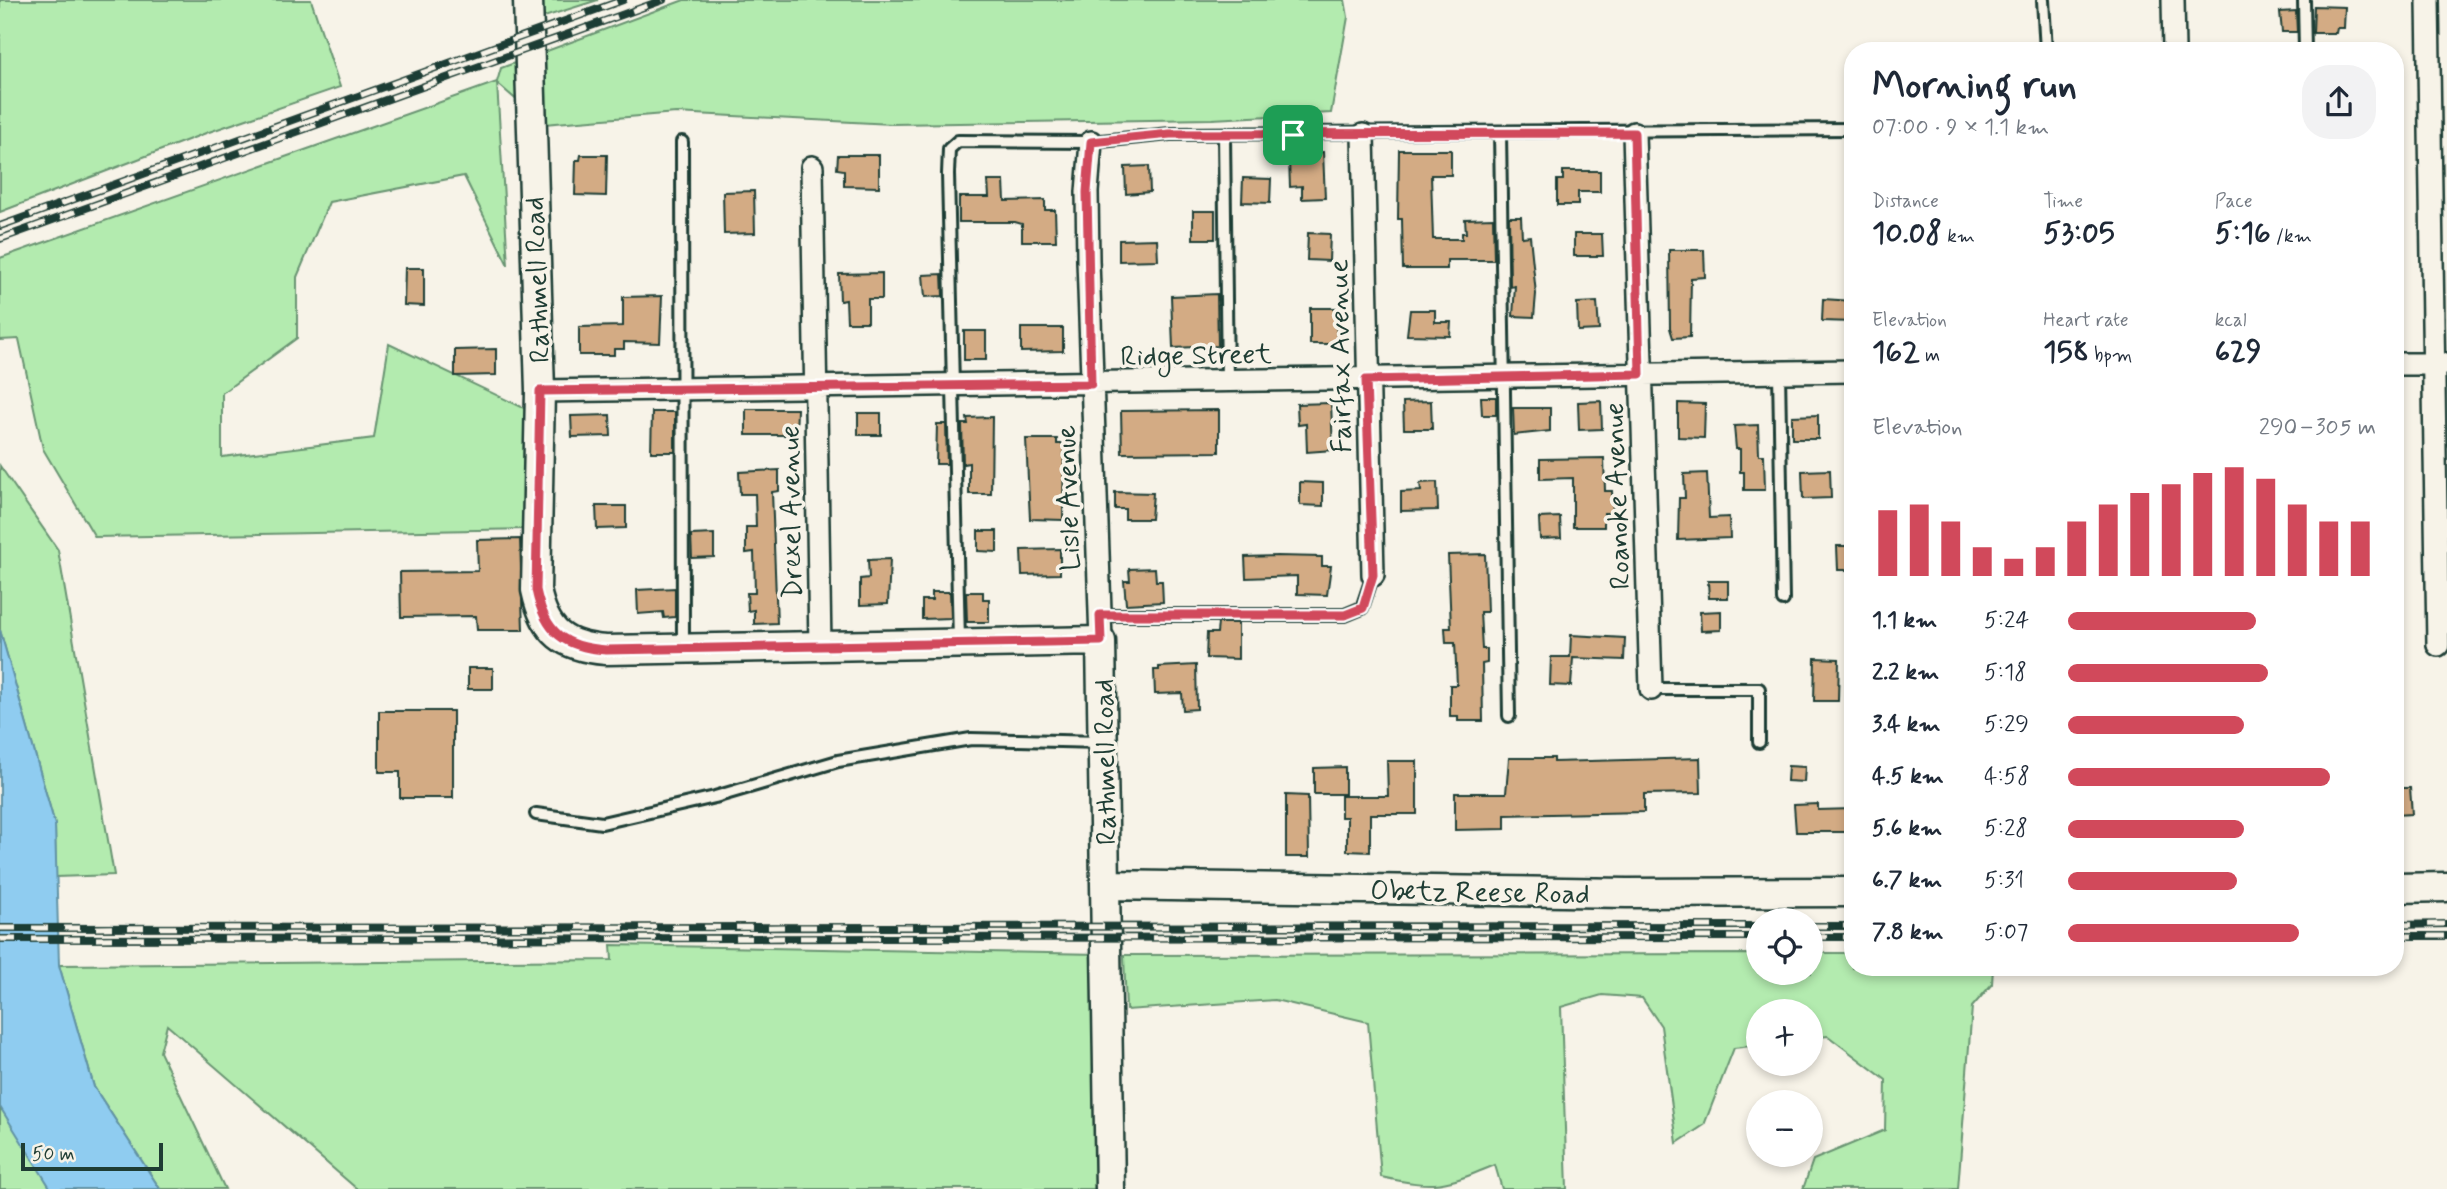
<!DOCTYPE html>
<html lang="en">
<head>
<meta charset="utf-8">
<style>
  :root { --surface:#fff; --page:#f2f2f3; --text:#1f2937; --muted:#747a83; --accent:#d1495b }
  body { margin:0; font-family:Mynerve,sans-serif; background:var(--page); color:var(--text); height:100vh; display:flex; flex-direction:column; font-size:26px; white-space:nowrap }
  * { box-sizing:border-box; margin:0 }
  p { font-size:23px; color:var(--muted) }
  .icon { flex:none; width:38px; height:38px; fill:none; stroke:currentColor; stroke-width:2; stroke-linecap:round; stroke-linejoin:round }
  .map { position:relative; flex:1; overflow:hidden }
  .side { position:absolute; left:1844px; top:42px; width:560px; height:934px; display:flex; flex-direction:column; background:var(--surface); border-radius:28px; box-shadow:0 4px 10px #0003 }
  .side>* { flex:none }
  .tools { position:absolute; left:1746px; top:908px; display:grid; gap:14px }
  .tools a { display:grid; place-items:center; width:77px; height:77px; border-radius:50%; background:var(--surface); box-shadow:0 4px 10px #0003; font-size:35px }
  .scale { position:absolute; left:21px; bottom:18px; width:142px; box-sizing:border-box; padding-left:7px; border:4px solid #1f3d34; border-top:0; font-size:19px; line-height:24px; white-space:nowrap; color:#1f3d34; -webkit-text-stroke:5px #f7f3e8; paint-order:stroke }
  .pin { position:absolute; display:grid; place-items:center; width:60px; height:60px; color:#fff; margin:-30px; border-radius:14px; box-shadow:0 4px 10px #0006 }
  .round { display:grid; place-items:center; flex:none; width:74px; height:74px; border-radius:28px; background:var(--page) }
  .overview { display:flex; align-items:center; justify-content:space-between; height:119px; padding:0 28px }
  h1 { font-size:38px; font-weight:800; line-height:52px }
  .stats { display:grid; grid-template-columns:repeat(3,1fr); gap:10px; height:119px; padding:7px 28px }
  .stats div { display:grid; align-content:center }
  .stats b { font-size:30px; font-weight:800 }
  .stats small { font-size:19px; font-weight:400 }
  .stats p { font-size:19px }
  .chart { height:196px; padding:14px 28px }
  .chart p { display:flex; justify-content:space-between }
  .chart svg { width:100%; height:126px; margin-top:7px; stroke:var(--accent); stroke-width:6 }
  ul { padding:0 28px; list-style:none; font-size:23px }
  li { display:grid; grid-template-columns:112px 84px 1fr; align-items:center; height:52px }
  li i { height:18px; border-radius:9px; background:var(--accent) }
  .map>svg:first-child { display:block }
  .green { fill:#b3ebaf; stroke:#699472; stroke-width:2 }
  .water { fill:#8fccf0; stroke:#6293a5; stroke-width:2 }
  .building { fill:#d3ab84; stroke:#1f3d34; stroke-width:2 }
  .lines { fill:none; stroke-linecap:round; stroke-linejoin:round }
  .service-casing { stroke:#1f3d34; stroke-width:16 }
  .minor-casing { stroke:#1f3d34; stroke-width:26 }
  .tertiary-casing { stroke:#1f3d34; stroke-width:33 }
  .service { stroke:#f7f3e8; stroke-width:10 }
  .minor { stroke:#f7f3e8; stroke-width:21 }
  .tertiary { stroke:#f7f3e8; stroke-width:28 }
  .rail-casing { stroke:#1f3d34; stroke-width:8 }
  .rail { stroke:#f7f3e8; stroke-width:5; stroke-dasharray:16; stroke-linecap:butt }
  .route-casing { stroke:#fff; stroke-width:14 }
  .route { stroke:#d1495b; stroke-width:9 }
  .labels { text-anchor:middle; stroke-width:7; stroke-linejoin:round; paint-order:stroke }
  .street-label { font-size:28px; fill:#1f3d34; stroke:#f7f3e8 }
</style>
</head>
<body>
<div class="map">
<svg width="2447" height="1189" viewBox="0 0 2447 1189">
  <rect width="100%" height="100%" fill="#f7f3e8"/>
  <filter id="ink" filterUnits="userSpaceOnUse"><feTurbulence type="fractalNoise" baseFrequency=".0143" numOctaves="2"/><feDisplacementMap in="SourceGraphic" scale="14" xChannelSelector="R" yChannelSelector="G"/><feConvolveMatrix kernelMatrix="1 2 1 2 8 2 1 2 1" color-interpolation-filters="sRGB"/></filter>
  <g filter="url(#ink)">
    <!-- green -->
    <path class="green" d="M0,0h311l29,87 -134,46 -206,79z
      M538,0h60l-60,19z
      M684,0h661l3,17 -17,96 -119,6 -320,5 -216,-11 -132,11 -47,-41 11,182 -44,-89 -135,26 -32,75v61l-75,55v64l152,-19 15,-94 139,66 1,119 -434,8 -52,-88 -24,-110 -19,1v-82l497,-176 4,-14z
      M0,466l58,84 56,325 -58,2 -1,-52 -55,-195z
      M611,945l488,9 1,235h-743l-190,-164 -7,27 65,137h-65l-66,-102 -35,-122 553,-5z
      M1811,953h42v15h140l-1,16 -20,23 -14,182h-155l10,-29 72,-30 1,-50 -58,-44 -17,2v-26h-52v33l-25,3 -30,77 -27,18 -16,-117 -19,-28 -40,-3 -41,12 6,182h-65l-7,-24c-51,21 -58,24 -114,12l-13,-155 -93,-22 -149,10 -2,-55 635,-1v19h52z
      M0,1107l19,26 32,56h-51z"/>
    <!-- water -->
    <path class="water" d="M0,630l55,195 4,140 35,122 66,102h-109l-51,-82z"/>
    <!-- building -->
    <path class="building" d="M2314,6l31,1 -1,21h-7l-1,5h-23z
      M2296,11l1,21h-15l-2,-20z
      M1399,150h52v25h-20l2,64h29v-6h4l-1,-14 28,-1 1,42h-47v9h-44l-1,-50h-4z
      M1323,152l2,46 -23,1v-13l-12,1 -1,-27h11l-1,-7z
      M581,155h26l-1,41 -31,-1 1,-35h4z
      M838,155h41v32l-35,-1v-16l-7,-1z
      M1149,166l1,26 -24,2 -1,-27z
      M1563,171h37v21h-22v13h-21v-25h6z
      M1243,178l28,1 -1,24 -28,-1z
      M988,181h16l1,20 40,-1v10h10l1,31h-34v-17l-7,-2h-56v-25h30z
      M754,191l1,42 -31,1 -1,-42z
      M1193,211h22v28h-22z
      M1509,217h12l1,20 8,-1 6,58 -2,23 -21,-1 2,-30 -5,1z
      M1308,233l22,1 -1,27 -22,-1z
      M1574,234h28l1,22h-29z
      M1157,239l1,21 -39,1v-21z
      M1669,250h35l1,27 -14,1 -1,59 -17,1 -3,-10z
      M405,268h19v38l-20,-1z
      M882,273v26h-14v23h-21l-1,-22 -6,1 -1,-27z
      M942,274l1,22 -18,1 -2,-22z
      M1217,294l1,52 -45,2 -2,-52z
      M662,296l-2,47 -36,-1v7h-10v6h-35v-28l44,-1v-29z
      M1823,299l30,2v21l-31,-1z
      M1597,302l2,28 -21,1 -1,-28z
      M1310,308h26l1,36h-27z
      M1410,310h25v12h16l-1,14 -43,-1z
      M1021,328h42v23l-42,1z
      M964,331h22v29h-22z
      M496,349v26l-41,1v-26z
      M1481,397h15v18h-14z
      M1431,401l1,28h-28l-1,-27z
      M1601,401l1,28 -23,1 -1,-28z
      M1331,403l2,47 -26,2 -1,-28 -8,1 -1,-21z
      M1678,403l27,1 -1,34 -26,-1z
      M1513,408h37v23l-36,4z
      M746,409h51l-1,26h-50z
      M1219,410v42l-97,1 -1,-42z
      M652,412h23v40h-24z
      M858,413h23v22h-23z
      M610,415l1,21 -39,1 -1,-21z
      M1818,415v24h-26v-23z
      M992,417l-1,77h-22v-31l-6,1 -1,-40h6l-1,-6z
      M937,424h9l1,40h-11z
      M1758,425l1,30h5l1,35h-21v-18h-4v-23h-4l-2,-23z
      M1026,439h31v5h7l-1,76 -33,-1z
      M1604,458l1,33h7l1,22h-9v14h-31v-49l-33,1v-20z
      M779,470v21l-7,1 5,131 -23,1v-14l-6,1 -1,-18h8l-1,-41 -8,1v-26h10l-1,-33h-15l-1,-22z
      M1830,470l1,28 -28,1 -1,-28z
      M1707,473l2,45 20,-1 1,21 -52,2 1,-42h6l-1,-24z
      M1300,482l23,1v23l-23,-1z
      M1437,482l1,28 -37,1v-19l20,-1 -1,-8z
      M1115,492l38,1 -2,26h-26v-10h-10z
      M596,506h30v22l-29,1z
      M1560,517l1,21 -21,1 -1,-21z
      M978,531h19v21l-19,-1z
      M714,534v23l-22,1 -1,-23z
      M520,539l3,91h-46l-1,-14 -75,1 -1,-45 78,-1 -1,-31z
      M1837,546h16v24h-15z
      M1060,549v25l-38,1 -1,-25z
      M1485,554l2,58h-7l2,37h5v14l-5,1 1,57h-25v-5h-8v-31h7l-2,-42h-9l-1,-15h6l-3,-73z
      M1277,556l45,1v9h9l-4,29 -30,-1v-18l-51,2 -1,-21z
      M890,559l-2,45 -28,1v-26l9,-1 -1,-18z
      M1155,568l1,13h6l1,21 -37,2 -2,-23h6l-1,-12z
      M1708,581h20v17h-19z
      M675,588v29l-11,1 -1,-6 -25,2 -1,-24z
      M932,592h18l1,26 -29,1v-19h10z
      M966,592h17v7h6v23h-22z
      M1721,611v19l-20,1 -1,-19z
      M1218,623h20v36l-32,-1 1,-25h10z
      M1571,635l54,3 -1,22 -51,-2 -2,28 -21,-1 1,-28h19z
      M1815,658l24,1 -1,42h-24z
      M1196,665l1,44 -14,1 -1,-17 -27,1 -1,-24h5v-3z
      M468,668h25v21h-25z
      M379,711h74v87h-53v-26h-21z
      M1509,758h45v4l146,-4 1,35 -57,1v18l-139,3v14l-50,1v-37h51z
      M1387,761h30v53h-47v38l-23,-1v-34h-6v-21h47z
      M1788,766l17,1 -1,15 -17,-1z
      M1345,767v27h-31v-26z
      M2396,788h14l2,26 -16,1z
      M1286,795l22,1 1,61h-23z
      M1818,804v6l35,-1v23h-57l-2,-27z"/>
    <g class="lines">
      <!-- service casing -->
      <g class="service-casing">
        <path id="service" d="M2043,0l3,51
          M2304,0l1,51
          M1500,133l9,583
          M1224,135l3,247
          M682,142l1,504
          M1779,372l4,228
          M1100,615h245l17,-7 11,-33
          M959,641l-11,-467 1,-25 9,-8 133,1 79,-8 683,-5
          M1651,689h108v53
          M536,814l66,9 113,-26 123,-36 133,-22 130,3"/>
      </g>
      <!-- minor casing -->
      <g class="minor-casing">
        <path id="minor" d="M2173,0l1,51
          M2428,0l10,645
          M1634,133l17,556
          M1363,135l10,440
          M1091,142l-4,50 1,68 13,381
          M812,167l8,480
          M2396,364h51
          M540,391l1313,-20"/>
      </g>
      <!-- tertiary casing -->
      <g class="tertiary-casing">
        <path id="tertiary" d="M528,0l12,391 -4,199c9,43 28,57 70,60l495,-9 9,548
          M1106,885l521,8 226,-1
          M2396,888l51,-1"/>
      </g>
      <!-- service -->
      <use href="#service" class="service"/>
      <!-- minor -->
      <use href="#minor" class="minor"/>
      <!-- tertiary -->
      <use href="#tertiary" class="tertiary"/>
      <!-- rail casing -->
      <g class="rail-casing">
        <path id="rail" d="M0,226l623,-226
          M0,239l663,-239
          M2396,925l51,-1
          M1811,926h42
          M0,928l1759,-2
          M2396,936h51
          M1811,937h42
          M0,939l1759,-2"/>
      </g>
      <!-- rail -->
      <use href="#rail" class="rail"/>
    </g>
  </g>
  <g class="lines" filter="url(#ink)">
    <!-- route casing -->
    <g class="route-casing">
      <path id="route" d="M1634,133l6,241 -274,6 7,195 -10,33 -18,7h-245l1,26 -495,9c-42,-3 -61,-17 -70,-60l4,-199 551,-7 -4,-192 4,-50 79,-8z"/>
    </g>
    <!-- route -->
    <use href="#route" class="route"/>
  </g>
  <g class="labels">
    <!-- street labels -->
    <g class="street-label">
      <text transform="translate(536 280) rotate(-92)" y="10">Rathmell Road</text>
      <text transform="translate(1196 354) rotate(-1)" y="10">Ridge Street</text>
      <text transform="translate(1339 356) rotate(-91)" y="10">Fairfax Avenue</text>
      <text transform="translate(1616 496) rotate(-92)" y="10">Roanoke Avenue</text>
      <text transform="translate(1067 498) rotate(-92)" y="10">Lisle Avenue</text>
      <text transform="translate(790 512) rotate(-91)" y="10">Drexel Avenue</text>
      <text transform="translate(1104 762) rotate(-91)" y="10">Rathmell Road</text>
      <text transform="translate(1480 891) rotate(1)" y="10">Obetz Reese Road</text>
    </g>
  </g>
</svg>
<div class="tools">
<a><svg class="icon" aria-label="locate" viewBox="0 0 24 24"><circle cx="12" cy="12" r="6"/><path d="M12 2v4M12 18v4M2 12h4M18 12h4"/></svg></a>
<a>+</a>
<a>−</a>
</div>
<div class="scale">50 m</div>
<div class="pin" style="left:1293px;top:135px;background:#1e9e55"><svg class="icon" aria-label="arrive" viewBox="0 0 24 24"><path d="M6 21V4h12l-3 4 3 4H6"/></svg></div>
<section class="side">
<div class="overview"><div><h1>Morning run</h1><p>07:00 · 9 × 1.1 km</p></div><a class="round"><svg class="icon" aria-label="share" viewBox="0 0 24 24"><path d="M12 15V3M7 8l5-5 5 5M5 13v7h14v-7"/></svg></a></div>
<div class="stats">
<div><p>Distance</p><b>10.08<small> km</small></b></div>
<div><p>Time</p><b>53:05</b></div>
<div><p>Pace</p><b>5:16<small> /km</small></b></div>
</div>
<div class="stats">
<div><p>Elevation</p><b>162<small> m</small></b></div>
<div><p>Heart rate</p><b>158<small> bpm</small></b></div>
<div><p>kcal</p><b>629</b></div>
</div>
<div class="chart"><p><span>Elevation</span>290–305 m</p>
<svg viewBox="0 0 160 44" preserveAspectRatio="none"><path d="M5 44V21M15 44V19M25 44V25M35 44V34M45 44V38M55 44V34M65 44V25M75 44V19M85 44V15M95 44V12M105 44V8M115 44V6M125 44V10M135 44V19M145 44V25M155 44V25"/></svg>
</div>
<ul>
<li><b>1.1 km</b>5:24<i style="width:61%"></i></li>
<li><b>2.2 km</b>5:18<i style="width:65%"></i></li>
<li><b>3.4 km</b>5:29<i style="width:57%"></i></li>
<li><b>4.5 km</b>4:58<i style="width:85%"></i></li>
<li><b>5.6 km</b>5:28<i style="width:57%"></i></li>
<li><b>6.7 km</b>5:31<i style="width:55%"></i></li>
<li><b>7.8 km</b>5:07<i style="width:75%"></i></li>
</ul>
</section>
</div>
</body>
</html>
